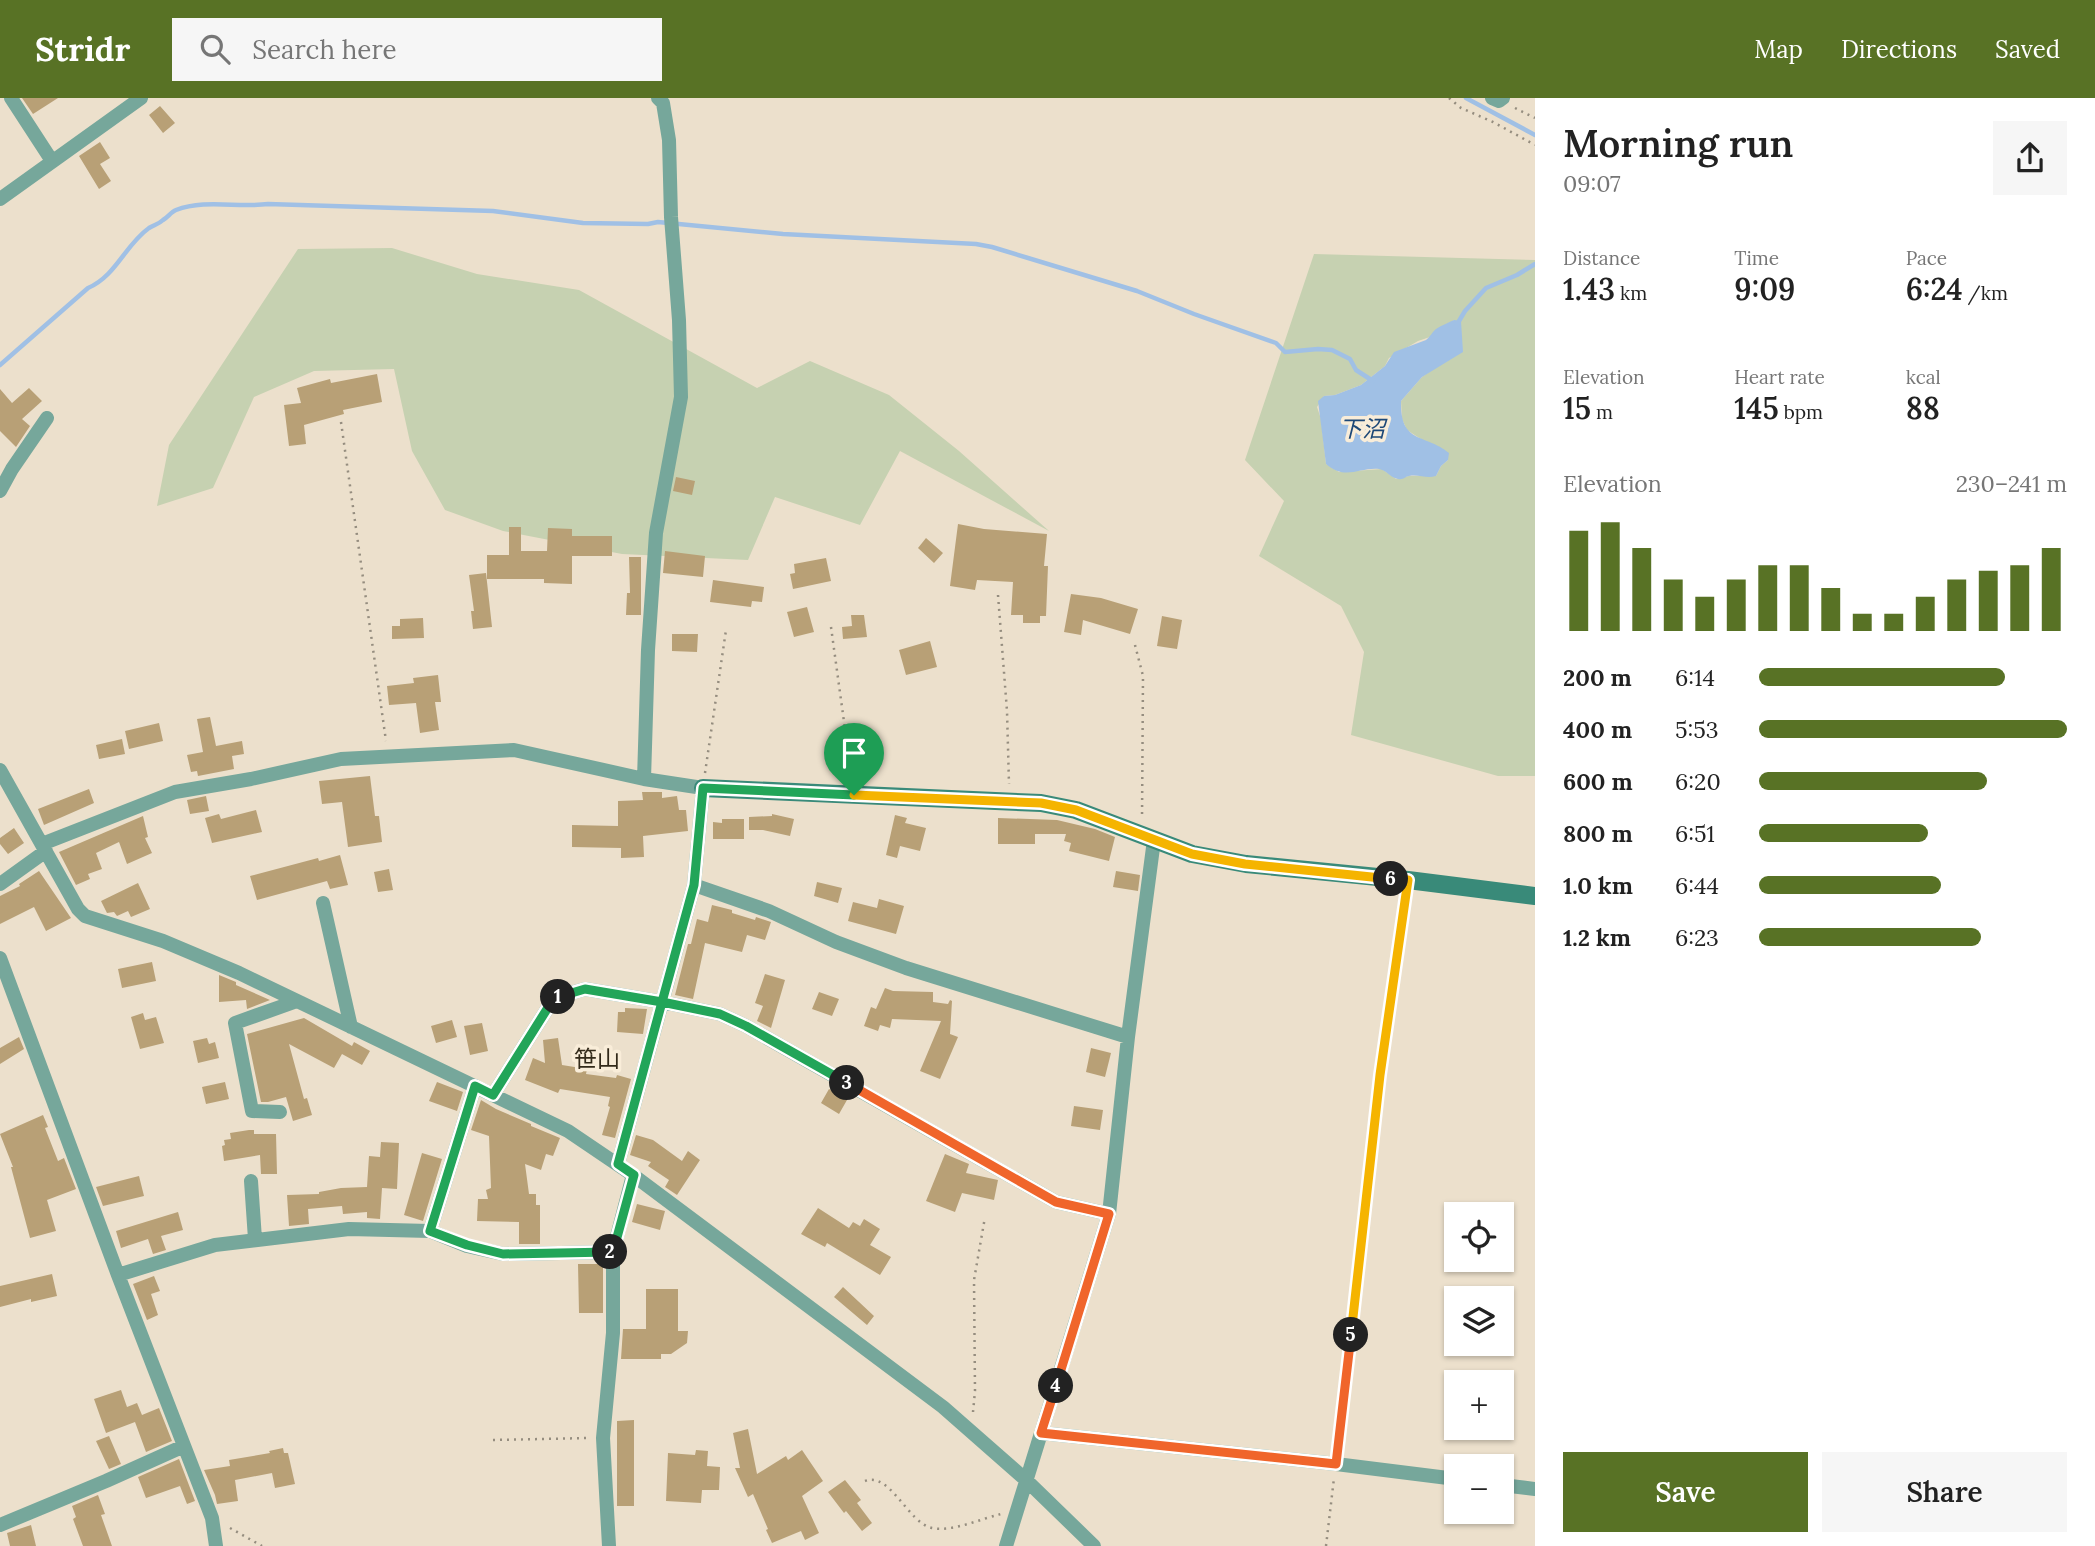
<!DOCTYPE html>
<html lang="en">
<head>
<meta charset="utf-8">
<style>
  :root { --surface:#fff; --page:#f6f6f6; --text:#222; --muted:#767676; --accent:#587225 }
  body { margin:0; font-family:Lora,"Noto Sans JP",serif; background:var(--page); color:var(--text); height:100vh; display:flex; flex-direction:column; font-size:26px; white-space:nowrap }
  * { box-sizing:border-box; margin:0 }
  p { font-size:23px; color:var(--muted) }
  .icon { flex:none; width:38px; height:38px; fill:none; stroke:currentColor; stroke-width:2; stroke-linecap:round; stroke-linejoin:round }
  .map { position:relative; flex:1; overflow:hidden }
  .details { display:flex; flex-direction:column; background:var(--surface); width:560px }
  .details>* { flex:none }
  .controls { position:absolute; left:1444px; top:1104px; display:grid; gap:14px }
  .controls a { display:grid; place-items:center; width:70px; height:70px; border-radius:0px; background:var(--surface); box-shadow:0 2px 5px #0004; font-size:35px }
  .pin { position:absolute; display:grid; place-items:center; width:60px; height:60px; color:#fff; margin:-72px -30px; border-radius:50% 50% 50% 0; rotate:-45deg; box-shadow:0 0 7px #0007 }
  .pin .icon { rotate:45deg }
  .km { position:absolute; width:35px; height:35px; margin:-18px; border-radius:50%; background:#222; color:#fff; font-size:19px; line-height:35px; text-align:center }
  .round { display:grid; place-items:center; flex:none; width:74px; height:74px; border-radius:0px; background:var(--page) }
  .overview { display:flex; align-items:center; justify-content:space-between; height:119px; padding:0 28px }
  h1 { font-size:38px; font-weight:600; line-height:52px }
  .stats { display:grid; grid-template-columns:repeat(3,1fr); gap:10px; height:119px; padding:7px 28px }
  .stats div { display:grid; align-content:center }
  .stats b { font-size:30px; font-weight:600 }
  .stats small { font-size:19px; font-weight:400 }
  .stats p { font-size:19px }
  .chart { height:196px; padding:14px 28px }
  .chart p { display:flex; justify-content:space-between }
  .chart svg { width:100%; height:126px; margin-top:7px; stroke:var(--accent); stroke-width:6 }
  .action { display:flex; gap:14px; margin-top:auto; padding:14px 28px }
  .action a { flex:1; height:80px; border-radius:0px; background:var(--accent); color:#fff; font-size:28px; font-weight:600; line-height:80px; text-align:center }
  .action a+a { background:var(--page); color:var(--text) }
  ul { padding:0 28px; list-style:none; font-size:23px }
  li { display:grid; grid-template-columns:112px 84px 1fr; align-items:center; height:52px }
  li i { height:18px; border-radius:9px; background:var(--accent) }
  header { display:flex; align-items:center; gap:42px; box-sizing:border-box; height:98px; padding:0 35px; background:var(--accent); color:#fff }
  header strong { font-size:33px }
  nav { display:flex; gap:38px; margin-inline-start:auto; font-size:24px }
  .search { width:490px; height:63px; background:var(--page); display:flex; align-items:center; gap:18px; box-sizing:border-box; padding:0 24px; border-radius:0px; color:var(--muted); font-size:26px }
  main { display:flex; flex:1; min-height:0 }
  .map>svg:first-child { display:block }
  .green { fill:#c6d1b1; fill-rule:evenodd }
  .water { fill:#a0c0e5 }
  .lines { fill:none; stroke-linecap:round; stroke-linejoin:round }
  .stream { stroke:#a0c0e5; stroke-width:4.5 }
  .building { fill:#b8a076 }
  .path { stroke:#958d7f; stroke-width:2.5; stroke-dasharray:2 5; stroke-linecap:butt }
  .street { stroke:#76a79b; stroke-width:14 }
  .secondary { stroke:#398a79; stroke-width:18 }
  .split-1-casing { stroke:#fff; stroke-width:14 }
  .split-2-casing { stroke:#fff; stroke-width:14 }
  .split-3-casing { stroke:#fff; stroke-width:14 }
  .split-4-casing { stroke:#fff; stroke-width:14 }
  .split-5-casing { stroke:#fff; stroke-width:14 }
  .split-6-casing { stroke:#fff; stroke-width:14 }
  .split-7-casing { stroke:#fff; stroke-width:14 }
  .split-1 { stroke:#22a559; stroke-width:9 }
  .split-2 { stroke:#22a559; stroke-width:9 }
  .split-3 { stroke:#22a559; stroke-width:9 }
  .split-4 { stroke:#f0652b; stroke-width:9 }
  .split-5 { stroke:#f0652b; stroke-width:9 }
  .split-6 { stroke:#f5b400; stroke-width:9 }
  .split-7 { stroke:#f5b400; stroke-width:9 }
  .labels { text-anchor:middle; stroke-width:7; stroke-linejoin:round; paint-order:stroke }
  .water-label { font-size:23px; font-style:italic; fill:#1d4877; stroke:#f9edd9 }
  .neighbourhood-label { font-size:23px; fill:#332a1a; stroke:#f9edd9 }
</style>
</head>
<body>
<header>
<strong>Stridr</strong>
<div class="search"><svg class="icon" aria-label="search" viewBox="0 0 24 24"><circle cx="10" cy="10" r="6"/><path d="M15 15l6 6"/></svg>Search here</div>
<nav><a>Map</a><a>Directions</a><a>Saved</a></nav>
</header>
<main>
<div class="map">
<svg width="1535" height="1448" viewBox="0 0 1535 1448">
  <rect width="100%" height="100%" fill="#ece0cc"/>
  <!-- green -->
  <path class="green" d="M392,150l85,26 102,16 178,98 53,-27 79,34 70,56 90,80 -149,-80 -40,74 -85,-28 -27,63 -126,-6 -119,-23 -58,-21 -33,-59 -18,-82 -80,2 -60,26 -41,91 -56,18 12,-61 129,-196z
    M1314,156l221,6v516h-37l-147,-41 13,-83 -23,-46 -82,-50 25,-55 -39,-41zM1454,222l-21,49 -11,8 -21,24 1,18 5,11 20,13 21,17 -7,6 -5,10h-27l-13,3 -14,-10 -43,3 -13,-8 -5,-45 -4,-12 7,-11 11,-1 26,-10 24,-19 4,-8 29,-17 12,-4z"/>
  <!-- water -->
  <path class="water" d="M1454,222l7,1 2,31 -41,25 -21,24c-1,44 24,32 48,52l-1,7 -7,6 -5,10c-10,3 -17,-2 -27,0 -5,1 -5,4 -11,3 -7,-1 -12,-9 -19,-10 -19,-2 -34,12 -53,-5l-8,-63 6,-5 11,-1 26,-10 24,-19 9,-14 32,-12c5,-4 6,-8 10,-11 6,-4 12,-6 18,-9z"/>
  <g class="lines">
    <!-- stream -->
    <path class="stream" d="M1466,0l69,37
      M1456,228l9,-15 21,-23 31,-13 18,-11
      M0,267l88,-77c28,-12 37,-43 61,-60 5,-3 10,-4 14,-8 5,-3 8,-8 13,-10 29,-11 62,-2 92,-6l225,7 90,12 65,1 10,-2 125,12 193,10 16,3 145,44 57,23 82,29 9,9 33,-3 14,1 18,9 6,11 17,11"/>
  </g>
  <!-- building -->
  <path class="building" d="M22,0h36l-25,16z
    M160,8l15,17 -12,10 -14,-18z
    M100,44l10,16 -10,6 11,17 -12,8 -20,-33z
    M377,276l5,28 -39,8 1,4 -40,11 2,19 -17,2 -5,-41 17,-2 -4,-15 33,-9 1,4z
    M29,290l13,13 -20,18 8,7 -14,21 -16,-16v-42l12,14z
    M676,379l19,4 -3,14 -19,-4z
    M958,426l26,5 63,5 -3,32h4l-2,50h-6v7h-17v-8h-12l2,-33 -36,-2 -2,10 -25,-4z
    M509,429h12v24h26l1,-23 24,1v7h40v20h-40v28l-28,-1v-4h-57v-24h22z
    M926,440l17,15 -9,10 -16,-15z
    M665,453l40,5 -2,21 -40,-4z
    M629,459h12v58h-15l1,-22h3z
    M826,460l5,23 -38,8 -3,-15 5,-1 -1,-9z
    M486,475l6,54 -19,2 -2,-18h3l-5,-36z
    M713,482l51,7 -2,15 -10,-1 -1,6 -41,-5z
    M1071,496l30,4 37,11 -8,25 -47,-14 -2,15 -17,-3z
    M807,509l7,25 -20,5 -7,-25z
    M851,517h13l3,22 -24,2 -1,-12 10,-1z
    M1162,518l20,4 -5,29 -20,-3z
    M423,520l1,20 -32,1v-13h8v-7z
    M672,536h26l-1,18 -25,-1z
    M930,543l7,26 -31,8 -7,-25z
    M438,577l3,27h-6l4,28 -19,3 -4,-30 -27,2 -2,-19 27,-3 -1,-5z
    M210,619l6,29 26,-5 2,13 -12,2 2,13 -36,7 -1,-5 -6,1 -4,-17 16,-3 -6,-33z
    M159,625l4,18 -34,8 -4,-18z
    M122,641l3,15 -26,5 -3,-14z
    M370,678l5,40h4l3,26 -34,5 -6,-45 -20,2 -3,-23z
    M89,691l5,14 -50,22 -6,-16z
    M642,694h20v6l15,-2 2,14h7l2,21 -45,5 1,21 -23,1v-10l-49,-1v-22l46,1v-25l25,-1z
    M206,698l3,15 -19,3 -3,-14z
    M256,712l6,22 -50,11 -7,-25 14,-4 2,5z
    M772,716l22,5 -4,17 -27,-6h-14v-13l23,-1z
    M895,717l12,3 -2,5 21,5 -6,23 -20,-5 -3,12 -11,-3z
    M143,718l5,21 -3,1 7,15 -25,11 -8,-22 -23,11 6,16 -14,5 2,5 -14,6 -17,-33z
    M998,720l59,2 38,9 20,8 -6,24 -40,-10 2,-8 -7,-2 2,-7h-31v10h-37z
    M722,721h22v20h-31v-17l9,1z
    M14,730l10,15 -16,11 -8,-10v-6z
    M340,757l8,30 -18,4 -3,-8 -70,19 -7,-24 68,-18 1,3z
    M389,771l4,21 -15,2 -4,-20z
    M39,773l32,47 -25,13 -12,-24 -34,17v-28l20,-10 -1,-2z
    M1116,773l24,4 -2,16 -25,-4z
    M817,784l25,6 -4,15 -24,-7z
    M138,785l12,26 -19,8 -3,-6 -11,5 -3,-4 -7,1 -6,-12z
    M879,801l25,7 -8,28 -48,-13 5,-19 24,6z
    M712,807l20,5v3l23,7 1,-3 15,5 -6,18 -18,-5 -5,17 -37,-9 -12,56 -18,-4 13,-51h3l6,-25 11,3z
    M152,864l4,19 -34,7 -4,-19z
    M765,876l20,6 -14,48 -14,-7 6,-15 -8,-3z
    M219,877l17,7v3l34,15 -23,9 -1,-9 -27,2z
    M885,890l8,3 40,1v10l15,2 2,-4 2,1 -2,33 8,3 -18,42 -20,-8 21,-50 -49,-2 -2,9 -10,-3 -2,6 -14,-5 7,-19 5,2z
    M819,894l20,7 -7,17 -20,-7z
    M625,910l22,1 -4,25 -26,-2 1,-20h7z
    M143,915l2,7 11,-3 8,26 -24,6 -9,-32z
    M304,920l48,28 2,-4 16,9 -8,14 -20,-11 -8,14 -45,-24 15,55 3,-1 5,17 -19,6 -7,-24 -18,5h-7l-14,-68z
    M452,922l5,17 -21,6 -5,-17z
    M482,925l6,28 -18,4 -6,-29z
    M19,939l5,12 -24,15v-16z
    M207,940l2,6 6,-2 4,16 -21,5 -5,-22z
    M558,940l4,27 25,4 -1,5 30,4 1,-3 14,4 -16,59 -13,-3 8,-28 -2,-1 2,-9 -50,-8 -2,4 -33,-13 8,-22 12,5 -2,-23z
    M1091,950l20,5 -6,24 -19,-5z
    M225,984l4,17 -23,5 -4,-17z
    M437,984l26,10 -6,19 -28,-10z
    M829,991l18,11 -8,14 -18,-11z
    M481,1002l15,9 35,15v2l29,12 -7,18 -7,-2 -5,16 -16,-6 4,30h7v11h4v39h-21v-22l-42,-1 1,-22h10l-2,-9 5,-2 -2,-52 -18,-6z
    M1074,1008l29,4 -3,20 -29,-4z
    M43,1017l5,12 -3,1 13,33 6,-3 12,31 -29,11 9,31 -26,7 -19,-71h2l-13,-33z
    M249,1032h5v4h22l1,40h-16l-1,-19 -36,6 -2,-15 3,-1 -1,-5 7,-1 -1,-6z
    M636,1037l17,5 29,21 6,-10 12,9 -23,35 -12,-8 4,-7 -21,-14 3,-4 -21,-7z
    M381,1044l18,1 -2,46 -15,-1 -2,31 -13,-1v-6l-24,2 -1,-8 -34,3 1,15 -20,2 -2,-31 32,-1v-2l22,-4 26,-1 2,-31 11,1z
    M422,1055l20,6 -19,62 -19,-6z
    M945,1056l24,10 -3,9 32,7 -4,20 -32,-7 -7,19 -29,-11z
    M139,1078l5,20 -41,10 -7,-19z
    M637,1106l28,7 -5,19 -28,-8z
    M818,1110l31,20 4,-6 7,4 4,-7 16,10 -10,16 21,12 -11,18 -53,-32 -2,4 -24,-13z
    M178,1114l5,18 -22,6 5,14 -13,4 -5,-15 -27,9 -5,-17z
    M578,1166h25v49h-24z
    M52,1176l5,22 -26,6v-3l-31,8v-21z
    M154,1178l6,15 -9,3 7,21 -11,5 -14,-36z
    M843,1189l31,29 -7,9 -33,-28z
    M646,1191h32v42h10l-1,12 -16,11h-10v5h-40l2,-30h23z
    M121,1292l6,17 10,-4 5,12 17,-7 13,33 -26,11 -11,-30 -29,11 -12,-34z
    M634,1322v86h-17v-85z
    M748,1331l9,45 29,-18 2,4 14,-10 21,31 -21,15 17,37 -14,7 -4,-9 -29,12 -6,-13 2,-1 -15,-35 -5,3 -13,-29h5l-7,-35z
    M109,1338l12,28 -12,5 -13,-28z
    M283,1350l1,5h4l7,31 -20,4 -3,-15 -37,7 3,21 -21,3 -2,-9 -11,-25 26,-4 -1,-6 41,-7 -1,-2z
    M696,1352l12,1 -1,15 13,1 -1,23h-17l-1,13 -35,-2 2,-48 27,2z
    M179,1361l16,42 -8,3 -7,-18 -34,12 -8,-21z
    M845,1382l16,20 -4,3 15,20 -10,8 -16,-20 -2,2 -16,-21z
    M98,1397l7,19 -4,1 11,31h-29l-10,-27 3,-2 -4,-11z
    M31,1427l5,21h-26l-3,-13z"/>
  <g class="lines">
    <!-- path -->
    <path class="path" d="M1449,0l12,10 32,14 42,23
      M1515,10l20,10
      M341,324l45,319
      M998,497l9,116 2,73
      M831,529l21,153
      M1135,547l8,31 -1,143
      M705,675l21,-143
      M973,1314l2,-21 -1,-111 11,-63
      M493,1342l96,-2
      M1337,1352l43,-375 25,-178
      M865,1383c25,-10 43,42 67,47 21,4 48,-9 69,-14
      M230,1430l32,18
      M1326,1448l8,-68"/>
    <!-- street -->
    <path class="street" d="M11,0l41,63
      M1492,0l7,3 4,-3
      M0,101l141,-101
      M0,393l12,-22 35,-51
      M0,672l78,139 7,7 78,25 76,32 329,158 65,44 310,232 82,72 69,67
      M644,681l4,-129 8,-117 25,-136 -2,-77 -8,-103 -2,-77 -6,-37 -5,-5
      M42,746l133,-52 76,-13 90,-20 173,-9 130,29 59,9 -9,97 -76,279
      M0,786l46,-33
      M694,787l75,26 67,31 70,26 222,69
      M323,805l28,124
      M0,860l118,317 94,243 4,28
      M493,997l61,-97 31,-9 77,13 58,12 26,12 310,176 53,12
      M280,1014l-28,-1 -17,-88 62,-22
      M251,1083l4,58
      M430,1133l45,-145
      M118,1177l97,-30 134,-16 81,2 37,15 36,8 110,-2
      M1041,1335l295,31 120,15
      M1502,1387l33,4
      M0,1427l106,-44 78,-35
      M609,1448l-6,-108 10,-105v-81l20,-77
      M1006,1448l103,-332 19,-177 26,-197"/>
    <!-- secondary -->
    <path class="secondary" d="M703,690l338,15 35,7 116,44 54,10 162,16 127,16"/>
  </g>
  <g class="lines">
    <!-- split-1 casing -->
    <g class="split-1-casing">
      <path id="split-1" d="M558,899l27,-8 77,13 32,-117 9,-97 151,7"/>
    </g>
    <!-- split-2 casing -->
    <g class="split-2-casing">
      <path id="split-2" d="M558,899l-4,1 -61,97 -18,-9 -45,145 37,14 36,9 107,-2"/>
    </g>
    <!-- split-3 casing -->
    <g class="split-3-casing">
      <path id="split-3" d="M610,1154h3l21,-77 -16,-11 44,-162 58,12 26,12 101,57"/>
    </g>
    <!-- split-4 casing -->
    <g class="split-4-casing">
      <path id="split-4" d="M847,985l209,119 53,12 -53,172"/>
    </g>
    <!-- split-5 casing -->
    <g class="split-5-casing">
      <path id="split-5" d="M1056,1288l-15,47 295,31 15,-129"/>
    </g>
    <!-- split-6 casing -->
    <g class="split-6-casing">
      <path id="split-6" d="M1351,1237l29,-260 28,-195 -17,-1"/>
    </g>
    <!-- split-7 casing -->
    <g class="split-7-casing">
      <path id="split-7" d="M854,697l187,8 35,7 116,44 53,10 146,15"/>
    </g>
    <!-- split-1 -->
    <use href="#split-1" class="split-1"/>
    <!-- split-2 -->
    <use href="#split-2" class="split-2"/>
    <!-- split-3 -->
    <use href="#split-3" class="split-3"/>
    <!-- split-4 -->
    <use href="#split-4" class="split-4"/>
    <!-- split-5 -->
    <use href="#split-5" class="split-5"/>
    <!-- split-6 -->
    <use href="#split-6" class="split-6"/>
    <!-- split-7 -->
    <use href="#split-7" class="split-7"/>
  </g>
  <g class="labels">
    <!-- water labels -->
    <g class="water-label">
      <text x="1362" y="339">下沼</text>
    </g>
    <!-- neighbourhood labels -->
    <g class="neighbourhood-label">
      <text x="597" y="969">笹山</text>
    </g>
  </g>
</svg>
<div class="controls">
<a><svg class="icon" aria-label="locate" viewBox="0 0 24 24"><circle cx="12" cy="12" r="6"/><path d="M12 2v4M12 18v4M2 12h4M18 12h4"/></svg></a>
<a><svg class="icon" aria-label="layers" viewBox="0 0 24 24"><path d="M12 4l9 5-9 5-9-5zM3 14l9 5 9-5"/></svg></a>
<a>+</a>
<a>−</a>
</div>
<div class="pin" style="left:854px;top:697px;background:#1e9e55"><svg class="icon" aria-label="arrive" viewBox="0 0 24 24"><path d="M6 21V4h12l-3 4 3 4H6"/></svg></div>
<b class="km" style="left:558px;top:899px">1</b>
<b class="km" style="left:610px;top:1154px">2</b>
<b class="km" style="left:847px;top:985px">3</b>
<b class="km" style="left:1056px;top:1288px">4</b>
<b class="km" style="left:1351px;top:1237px">5</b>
<b class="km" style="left:1391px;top:781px">6</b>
</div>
<section class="details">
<div class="overview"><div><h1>Morning run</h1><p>09:07</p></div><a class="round"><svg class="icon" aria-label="share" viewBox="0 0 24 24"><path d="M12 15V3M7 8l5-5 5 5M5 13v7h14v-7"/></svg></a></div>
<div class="stats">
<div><p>Distance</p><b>1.43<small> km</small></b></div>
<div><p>Time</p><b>9:09</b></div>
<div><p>Pace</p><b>6:24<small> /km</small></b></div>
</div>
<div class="stats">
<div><p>Elevation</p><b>15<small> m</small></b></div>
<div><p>Heart rate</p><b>145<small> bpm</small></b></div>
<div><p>kcal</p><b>88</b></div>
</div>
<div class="chart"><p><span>Elevation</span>230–241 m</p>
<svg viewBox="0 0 160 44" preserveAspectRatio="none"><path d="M5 44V9M15 44V6M25 44V15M35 44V26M45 44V32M55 44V26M65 44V21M75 44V21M85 44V29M95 44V38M105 44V38M115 44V32M125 44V26M135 44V23M145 44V21M155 44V15"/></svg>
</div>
<ul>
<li><b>200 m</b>6:14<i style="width:80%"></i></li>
<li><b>400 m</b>5:53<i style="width:100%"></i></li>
<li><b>600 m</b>6:20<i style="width:74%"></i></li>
<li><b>800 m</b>6:51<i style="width:55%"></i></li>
<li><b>1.0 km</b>6:44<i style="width:59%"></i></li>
<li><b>1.2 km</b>6:23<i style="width:72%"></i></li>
</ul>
<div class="action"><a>Save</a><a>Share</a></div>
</section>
</main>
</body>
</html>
